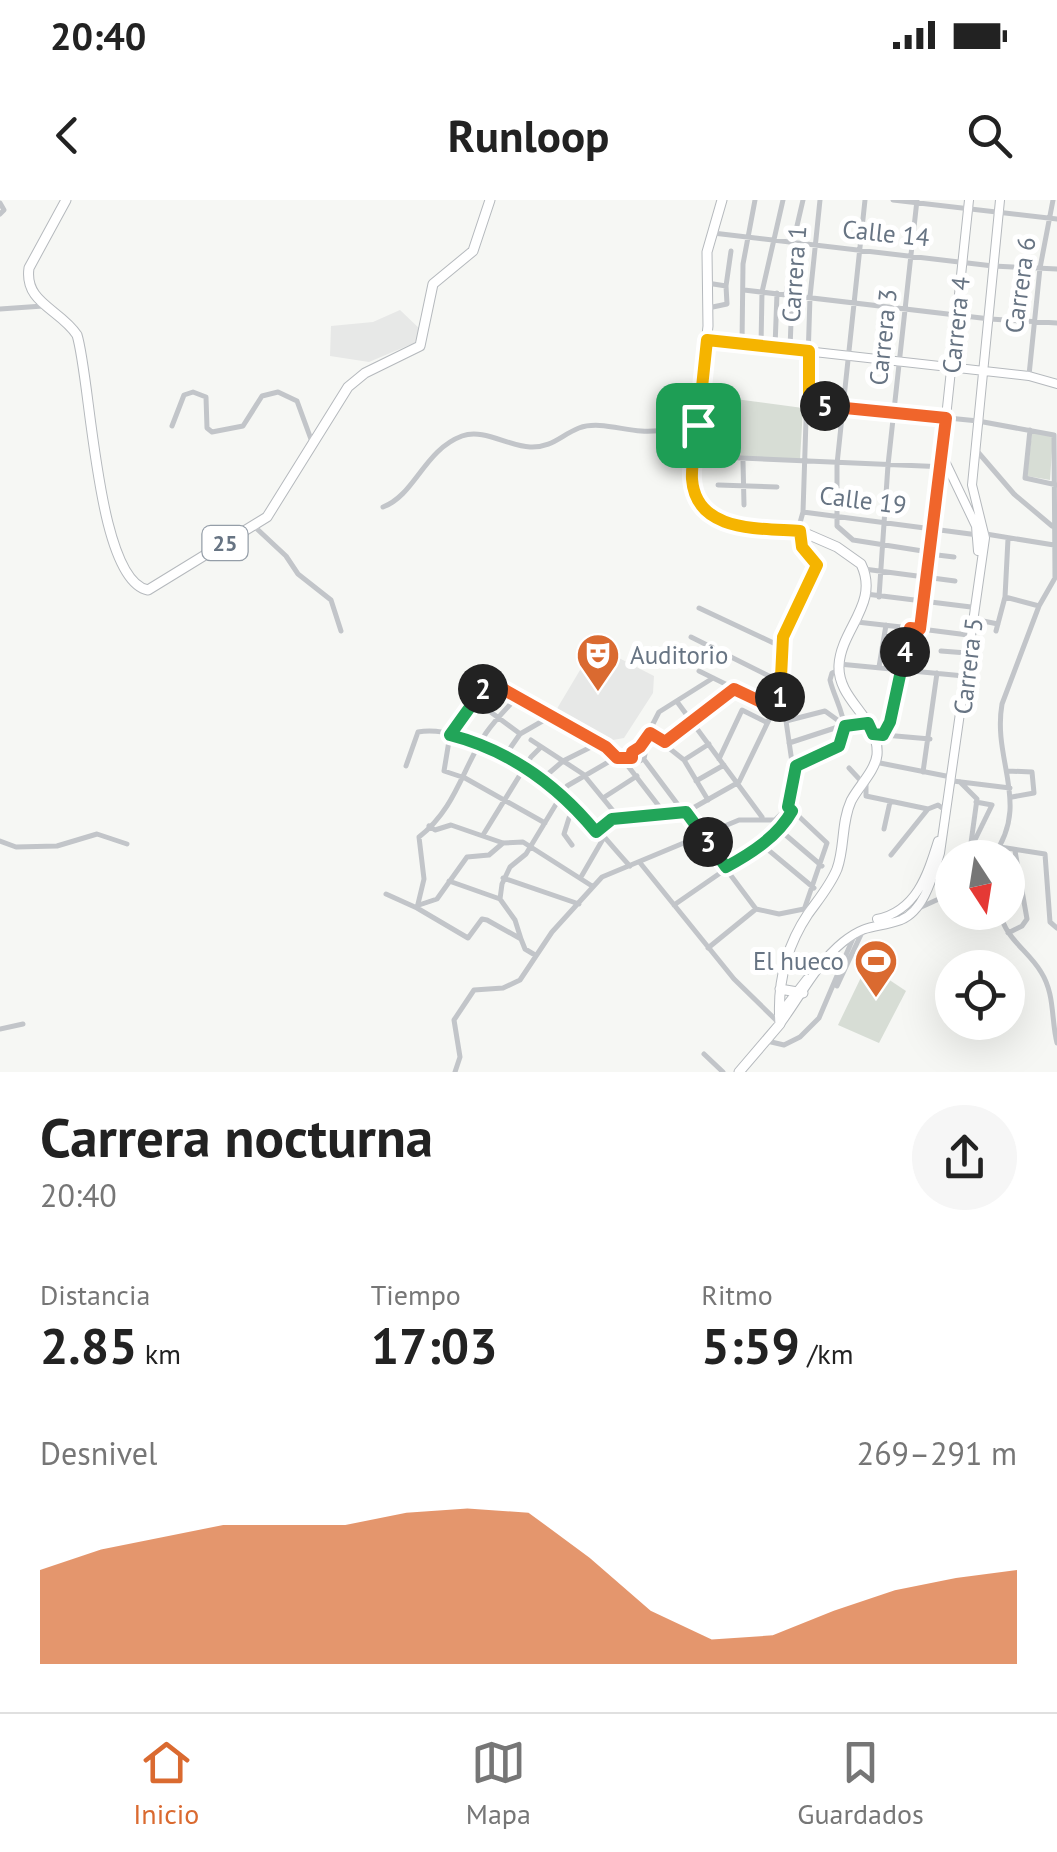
<!DOCTYPE html>
<html lang="es">
<head>
<meta charset="utf-8">
<style>
  :root { --surface:#fff; --page:#f6f6f6; --text:#222; --muted:#767676; --line:#e0e0e0; --accent:#da6a30 }
  body { margin:0; font-family:"PT Sans",sans-serif; background:var(--page); color:var(--text); height:100vh; display:flex; flex-direction:column; font-size:38px; white-space:nowrap }
  * { box-sizing:border-box; margin:0 }
  p { font-size:32px; color:var(--muted) }
  .icon { flex:none; width:55px; height:55px; fill:none; stroke:currentColor; stroke-width:2; stroke-linecap:round; stroke-linejoin:round }
  .map { position:relative; height:872px; overflow:hidden }
  .details { display:flex; flex-direction:column; background:var(--surface); flex:1 }
  .details>* { flex:none }
  .needle { width:65px; rotate:168deg }
  .tools { position:absolute; left:935px; top:640px; display:grid; gap:20px }
  .tools a { display:grid; place-items:center; width:90px; height:90px; border-radius:50%; background:var(--surface); box-shadow:0 10px 40px #0002; font-size:50px }
  .pin { position:absolute; display:grid; place-items:center; width:85px; height:85px; color:#fff; margin:-42px; border-radius:20px; box-shadow:0 5px 15px #0006 }
  .km { position:absolute; width:50px; height:50px; margin:-25px; border-radius:50%; background:#222; color:#fff; font-size:28px; line-height:50px; text-align:center }
  .round { display:grid; place-items:center; flex:none; width:105px; height:105px; border-radius:52px; background:var(--page) }
  .head { display:flex; align-items:center; justify-content:space-between; height:170px; padding:0 40px }
  h1 { font-size:55px; font-weight:700; line-height:75px }
  .figures { display:grid; grid-template-columns:repeat(3,1fr); gap:15px; height:170px; padding:10px 40px }
  .figures div { display:grid; align-content:center }
  .figures b { font-size:50px; font-weight:700 }
  .figures small { font-size:28px; font-weight:400 }
  .figures p { font-size:28px }
  .chart { height:280px; padding:20px 40px }
  .chart p { display:flex; justify-content:space-between }
  .chart svg { width:100%; height:180px; margin-top:10px; fill:var(--accent); opacity:.7 }
  .status { display:flex; justify-content:space-between; align-items:center; height:70px; padding:0 50px; background:var(--surface); direction:ltr }
  .status svg { height:28px; fill:currentColor }
  header { display:flex; justify-content:space-between; align-items:center; height:130px; padding:0 40px; background:var(--surface); font-size:45px; font-weight:700 }
  .tab-bar { display:flex; justify-content:space-around; align-items:center; height:140px; border-top:2px solid var(--line); background:var(--surface); font-size:28px; color:var(--muted) }
  .tab-bar a { display:grid; justify-items:center; gap:5px }
  .tab-bar .on { color:var(--accent) }
  .map>svg:first-child { display:block }
  .built { fill:#e7e8e7 }
  .green { fill:#d7ddd5 }
  .lines { fill:none; stroke-linecap:round; stroke-linejoin:round }
  .secondary-casing { stroke:#b5b9bd; stroke-width:10 }
  .primary-casing { stroke:#b5b9bd; stroke-width:11 }
  .street { stroke:#c2c5c9; stroke-width:5 }
  .secondary { stroke:#fff; stroke-width:8 }
  .primary { stroke:#fff; stroke-width:9 }
  .split-1-casing { stroke:#fff; stroke-width:20 }
  .split-2-casing { stroke:#fff; stroke-width:20 }
  .split-3-casing { stroke:#fff; stroke-width:20 }
  .split-4-casing { stroke:#fff; stroke-width:20 }
  .split-5-casing { stroke:#fff; stroke-width:20 }
  .split-6-casing { stroke:#fff; stroke-width:20 }
  .split-1 { stroke:#f5b400; stroke-width:12 }
  .split-2 { stroke:#f0652b; stroke-width:12 }
  .split-3 { stroke:#22a559; stroke-width:12 }
  .split-4 { stroke:#22a559; stroke-width:12 }
  .split-5 { stroke:#f0652b; stroke-width:12 }
  .split-6 { stroke:#f5b400; stroke-width:12 }
  .labels { text-anchor:middle; stroke-width:10; stroke-linejoin:round; paint-order:stroke }
  .shield { fill:#fff; stroke:#959ea8; stroke-width:2.5 }
  .shield-label { font-size:22px; font-weight:bold; fill:#677483 }
  .street-label { font-size:25px; fill:#677483; stroke:#fff }
  .poi-label { font-size:25px; fill:#677483; stroke:#fff; text-anchor:start }
</style>
</head>
<body>
<div class="status"><b>20:40</b><svg viewBox="0 0 49 12"><path d="M0 12V9h3v3zM5 12V6h3v6zM10 12V3h3v9zM15 12V0h3v12zM26 1h20v11H26zM47 4h2v5h-2z"/></svg></div>
<header><svg class="icon" aria-label="back" viewBox="0 0 24 24"><path d="M15 5l-7 7 7 7"/></svg>Runloop<svg class="icon" aria-label="search" viewBox="0 0 24 24"><circle cx="10" cy="10" r="6"/><path d="M15 15l6 6"/></svg></header>
<div class="map">
<svg width="1057" height="872" viewBox="0 0 1057 872">
  <rect width="100%" height="100%" fill="#f6f7f4"/>
  <!-- built -->
  <path class="built" d="M400,110l22,21 -8,12 -45,19 -39,-6 1,-30 42,-4z
    M589,455l26,1 39,20 -1,17 -29,45 -22,4 -47,-30z"/>
  <!-- green -->
  <path class="green" d="M735,199l68,9 -3,52 -77,-5 4,-38h7z
    M1032,233l21,3 -3,44 -23,-4z
    M867,765l39,26 -27,52 -41,-18z"/>
  <g class="lines">
    <!-- secondary casing -->
    <g class="secondary-casing">
      <path id="secondary" d="M969,0l-27,255 34,71 2,25
        M707,140l322,36 28,8
        M877,719c39,-8 50,-43 61,-78
        M779,815l28,-36
        M780,824c20,-27 37,-61 63,-82 25,-20 34,-13 58,-22 24,-10 32,-45 39,-67l45,-315 -13,-53 28,-285"/>
    </g>
    <!-- primary casing -->
    <g class="primary-casing">
      <path id="primary" d="M66,0l-37,68c-5,35 31,41 48,67 14,44 19,245 71,255l119,-73 81,-130 17,-14 55,-27 13,-62 40,-33 17,-51
        M722,0l-15,52 1,74 -15,142 2,26 13,20 12,6 25,7 53,3 39,17 24,17c19,39 -20,65 -22,101 -2,36 41,53 38,90 -2,16 -19,32 -26,46 -10,22 -6,46 -14,68 -7,17 -19,31 -29,45 -22,33 -31,71 -28,110l-41,48
        M780,789l23,4"/>
    </g>
    <!-- street -->
    <path class="street" d="M865,0l-28,264v62l16,14 76,12
      M893,0l164,19
      M0,3l4,7 -4,4
      M713,33l280,33 64,3
      M793,43l10,-43
      M707,83l19,3 1,18 -19,4
      M726,86l5,-35
      M744,90l246,29 67,4
      M786,94l9,-51
      M0,109l43,-3
      M742,143l1,-79 12,-64
      M761,145l1,-53 21,-92
      M775,147l2,-54
      M790,149l2,-54
      M1029,175l11,-107 13,-68
      M702,194l28,2v19
      M809,204l169,17 76,14
      M172,226l12,-31 9,-3 13,5 1,31 5,4 31,-6 19,-30 16,-4 19,9 15,41
      M1030,230l-5,48 32,7
      M977,251l37,43 38,32
      M695,256l251,11
      M743,261l1,44
      M718,285l59,2
      M383,307c32,-12 41,-57 79,-71 21,-8 46,10 68,11 22,1 31,-12 49,-19 19,-7 43,2 62,3 19,1 37,-2 54,-6
      M803,312l175,23
      M255,327l31,29 12,18 33,26 10,31
      M798,330l5,-18 7,-215 10,-97
      M986,334l68,11
      M929,354l25,3
      M864,369l91,12
      M866,394l105,13
      M879,397l9,-132 29,-265
      M1005,397l34,9
      M699,408l83,39
      M973,419l25,5
      M857,422l53,6
      M921,429l19,-161
      M921,429l47,6
      M996,431l9,-34 3,-58
      M691,437l92,46
      M941,451l26,2
      M839,464l125,12
      M879,467l7,-42
      M699,471l75,37
      M473,499l46,34
      M678,503l84,114
      M650,533l34,27 24,40
      M873,534l57,5
      M531,540l52,34 36,44
      M665,542l70,-53
      M789,543l49,-16 30,-4
      M879,545l10,-23 21,-94
      M641,547l18,-35 54,-34
      M631 554a7 7 0 1 1 14 0a7 7 0 1 1-14 0Z
      M504,557l16,-23 33,-19
      M621,557l44,57
      M643,558l113,151 23,5 30,-6
      M719,559l23,-49 24,12
      M684,560l25,-16
      M875,562l76,15
      M406,566l12,-34c42,-8 109,34 142,59 19,14 52,56 70,75
      M849,568l13,14
      M793,569l-7,-48 39,-10 18,13
      M1007,571l25,1 2,21 -22,4
      M923,572l14,-99
      M866,579v17l62,13
      M541,580l22,-19 34,-17
      M696,581l28,-16
      M953,581l57,7
      M960,582l17,17 -7,51 22,-45 -16,-3
      M603,598l34,-22
      M791,609l36,34 -22,64
      M545,623l-80,-45 -21,-7 6,-36 34,-48 10,-3 112,63 11,10 16,1
      M429,626l6,4 16,-5 52,18 20,-1 69,44
      M884,629l6,-27
      M781,631l41,35
      M596,632l16,-13 74,-7 53,-30 41,-85 3,-60 34,-69c-2,-15 -18,-19 -17,-37
      M483,635l48,-78 10,-10
      M0,641l16,6 41,-1 40,-12 30,10
      M761,644l53,44
      M572,645l-8,-11 5,-16 7,-8
      M1000,647l45,7 5,68 7,6
      M891,655l37,-46 10,-4 7,5
      M992,658c40,-55 0,-96 10,-154l37,-98 16,-28 -1,-143
      M641,664l93,115 46,45
      M581,677l22,-38
      M503,678l76,26
      M449,681l51,18
      M386,694l31,14 51,30 14,-19 5,1 34,19 4,10 10,6
      M419,705l18,-6 30,-42 22,-2 14,-12
      M674,705l107,-74 11,-20
      M417,708l7,-29 -5,-42c37,-29 43,-68 67,-104 9,-13 21,-25 31,-36
      M919,708l33,-15
      M1000,712c5,27 28,38 41,60 14,22 10,47 16,71
      M1008,733l14,-7 5,-7 -12,-68
      M521,739l-6,-19 -15,-21 2,-15 8,-17 16,-13 41,-68 50,-29
      M708,748l48,-39
      M837,786l27,-58
      M0,829l23,-5
      M767,841l17,4 16,-8 19,-19 35,-82
      M704,854l19,18
      M455,872l5,-15 -6,-37 20,-30 29,-2 17,-8 32,-48 50,-55 137,-57h36l13,-13 5,-38c11,-8 24,-11 37,-17 30,-15 5,-49 0,-72l2,-7 7,-3"/>
    <!-- secondary -->
    <use href="#secondary" class="secondary"/>
    <!-- primary -->
    <use href="#primary" class="primary"/>
  </g>
  <g class="lines">
    <!-- split-1 casing -->
    <g class="split-1-casing">
      <path id="split-1" d="M698,225c-1,18 -7,36 -6,54 4,54 68,49 108,52l2,16 15,18 -34,72 -3,60"/>
    </g>
    <!-- split-2 casing -->
    <g class="split-2-casing">
      <path id="split-2" d="M483,489l11,-5 112,63 11,11h15v-6l8,-5 10,-14 15,9 69,-53 40,19 6,-11"/>
    </g>
    <!-- split-3 casing -->
    <g class="split-3-casing">
      <path id="split-3" d="M483,489l-33,46c59,15 108,51 146,97l16,-13 74,-7 22,30"/>
    </g>
    <!-- split-4 casing -->
    <g class="split-4-casing">
      <path id="split-4" d="M708,642l18,25c26,-14 52,-31 66,-56l-4,-4 8,-41 43,-20 6,-20 23,-3 5,11 10,1 7,-13 15,-70"/>
    </g>
    <!-- split-5 casing -->
    <g class="split-5-casing">
      <path id="split-5" d="M825,206l121,12 -26,211 -10,-1 -5,24"/>
    </g>
    <!-- split-6 casing -->
    <g class="split-6-casing">
      <path id="split-6" d="M698,225l9,-85 102,11v53l16,2"/>
    </g>
    <!-- split-1 -->
    <use href="#split-1" class="split-1"/>
    <!-- split-2 -->
    <use href="#split-2" class="split-2"/>
    <!-- split-3 -->
    <use href="#split-3" class="split-3"/>
    <!-- split-4 -->
    <use href="#split-4" class="split-4"/>
    <!-- split-5 -->
    <use href="#split-5" class="split-5"/>
    <!-- split-6 -->
    <use href="#split-6" class="split-6"/>
  </g>
  <!-- icons -->
  <defs>
    <g id="theatre-pin" transform="scale(2.25)"><path d="M0 17L-7.5 6A9.5 9.5 0 1 1 7.5 6Z" fill="#da6a30" stroke="#fff"/><path d="M-5-5.5Q0-4 5-5.5V0Q5 5 0 6Q-5 5-5 0ZM-3.3-2.5H-1v1.5H-3.3ZM1-2.5H3.3v1.5H1ZM-2.8 1Q0 5.5 2.8 1Z" fill="#fff"/></g>
    <g id="stadium-pin" transform="scale(2.25)"><path d="M0 17L-7.5 6A9.5 9.5 0 1 1 7.5 6Z" fill="#da6a30" stroke="#fff"/><path d="M0-5a6.5 5 0 1 0 0 10a6.5 5 0 1 0 0-10ZM-3.5-1.8h7v3.6h-7Z" fill="#fff"/></g>
  </defs>
  <g fill-rule="evenodd">
    <use href="#theatre-pin" x="598" y="455"/>
    <use href="#stadium-pin" x="876" y="761"/>
  </g>
  <g class="labels">
    <!-- shield labels -->
    <rect class="shield" x="202.5" y="326" width="45" height="34" rx="8"/>
    <g class="shield-label">
      <text x="225" y="351">25</text>
    </g>
    <!-- street labels -->
    <g class="street-label">
      <text transform="translate(886 33) rotate(6)" y="9">Calle 14</text>
      <text transform="translate(794 74) rotate(-86)" y="9">Carrera 1</text>
      <text transform="translate(1020 85) rotate(-82)" y="9">Carrera 6</text>
      <text transform="translate(956 125) rotate(-84)" y="9">Carrera 4</text>
      <text transform="translate(883 137) rotate(-84)" y="9">Carrera 3</text>
      <text transform="translate(863 300) rotate(7)" y="9">Calle 19</text>
      <text transform="translate(968 466) rotate(-83)" y="9">Carrera 5</text>
    </g>
    <!-- poi labels -->
    <g class="poi-label">
      <text x="630" y="464">Auditorio</text>
      <text x="844" y="770" text-anchor="end">El hueco</text>
    </g>
  </g>
</svg>
<div class="tools">
<a><svg class="needle" viewBox="-14 -14 28 28"><path d="M0-13l5 13h-10z" fill="#e53935"/><path d="M0 13l5-13h-10z" fill="#767676"/></svg></a>
<a><svg class="icon" aria-label="locate" viewBox="0 0 24 24"><circle cx="12" cy="12" r="6"/><path d="M12 2v4M12 18v4M2 12h4M18 12h4"/></svg></a>
</div>
<div class="pin" style="left:698px;top:225px;background:#1e9e55"><svg class="icon" aria-label="arrive" viewBox="0 0 24 24"><path d="M6 21V4h12l-3 4 3 4H6"/></svg></div>
<b class="km" style="left:780px;top:497px">1</b>
<b class="km" style="left:483px;top:489px">2</b>
<b class="km" style="left:708px;top:642px">3</b>
<b class="km" style="left:905px;top:452px">4</b>
<b class="km" style="left:825px;top:206px">5</b>
</div>
<section class="details">
<div class="head"><div><h1>Carrera nocturna</h1><p>20:40</p></div><a class="round"><svg class="icon" aria-label="share" viewBox="0 0 24 24"><path d="M12 15V3M7 8l5-5 5 5M5 13v7h14v-7"/></svg></a></div>
<div class="figures">
<div><p>Distancia</p><b>2.85<small> km</small></b></div>
<div><p>Tiempo</p><b>17:03</b></div>
<div><p>Ritmo</p><b>5:59<small> /km</small></b></div>
</div>
<div class="chart"><p><span>Desnivel</span>269–291 m</p>
<svg viewBox="0 0 160 44" preserveAspectRatio="none"><path d="M0 44V21L10 16L20 13L30 10L40 10L50 10L60 7L70 6L80 7L90 18L100 31L110 38L120 37L130 31L140 26L150 23L160 21V44z"/></svg>
</div>
</section>
<nav class="tab-bar">
<a class="on"><svg class="icon" aria-label="home" viewBox="0 0 24 24"><path d="M3 11l9-7 9 7M6 9v11h12V9"/></svg>Inicio</a>
<a><svg class="icon" aria-label="map" viewBox="0 0 24 24"><path d="M3 6l6-2 6 2 6-2v14l-6 2-6-2-6 2zM9 4v14M15 6v14"/></svg>Mapa</a>
<a><svg class="icon" aria-label="saved" viewBox="0 0 24 24"><path d="M7 4h10v16l-5-4-5 4z"/></svg>Guardados</a>
</nav>
</body>
</html>
